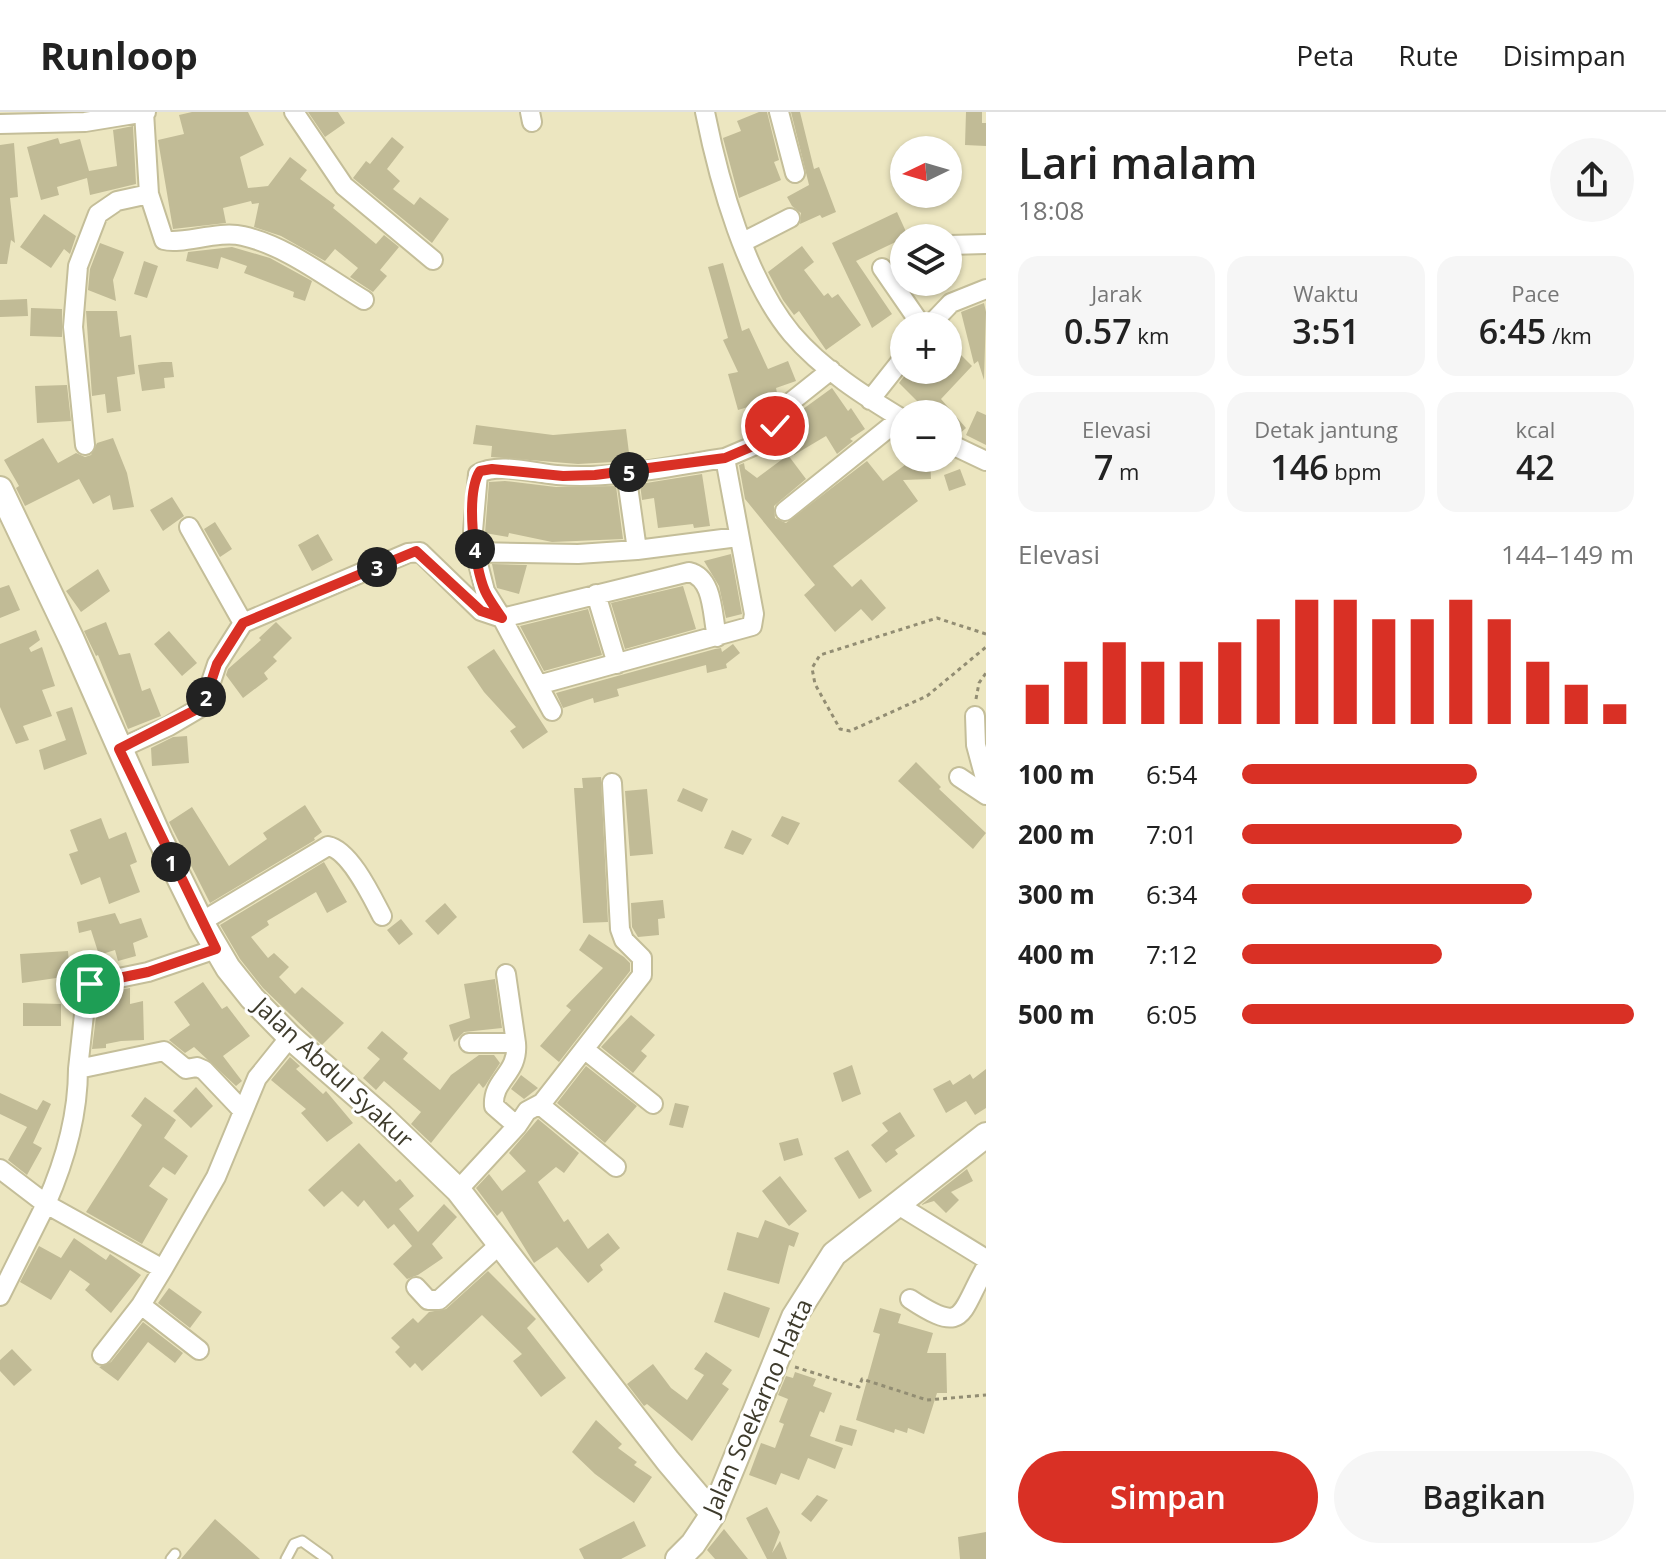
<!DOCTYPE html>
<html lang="id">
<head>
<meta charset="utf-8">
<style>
  :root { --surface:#fff; --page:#f6f6f6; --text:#222; --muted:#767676; --line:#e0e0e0; --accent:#d93025 }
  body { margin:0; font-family:"Open Sans",sans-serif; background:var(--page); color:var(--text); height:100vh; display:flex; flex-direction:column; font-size:30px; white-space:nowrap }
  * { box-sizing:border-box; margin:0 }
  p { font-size:26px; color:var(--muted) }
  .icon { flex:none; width:44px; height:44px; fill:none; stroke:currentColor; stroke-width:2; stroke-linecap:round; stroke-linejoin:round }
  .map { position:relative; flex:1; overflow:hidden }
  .details { display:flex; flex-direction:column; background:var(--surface); width:680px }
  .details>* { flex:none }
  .needle { width:52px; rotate:265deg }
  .tools { position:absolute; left:890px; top:24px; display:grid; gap:16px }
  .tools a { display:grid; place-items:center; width:72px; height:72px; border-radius:50%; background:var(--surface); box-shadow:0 2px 6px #0004; font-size:40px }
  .pin { position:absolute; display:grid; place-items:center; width:68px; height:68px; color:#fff; margin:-34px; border:4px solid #fff; border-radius:50%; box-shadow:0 2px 8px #0007 }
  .km { position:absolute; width:40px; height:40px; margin:-20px; border-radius:50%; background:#222; color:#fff; font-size:22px; line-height:40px; text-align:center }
  .round { display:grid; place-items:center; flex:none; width:84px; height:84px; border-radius:42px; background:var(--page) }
  .overview { display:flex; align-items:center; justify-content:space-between; height:136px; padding:0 32px }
  h1 { font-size:44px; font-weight:600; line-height:60px }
  .metrics { display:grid; grid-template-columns:repeat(3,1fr); gap:12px; height:136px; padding:8px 32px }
  .metrics div { display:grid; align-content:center; border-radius:20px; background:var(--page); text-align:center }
  .metrics b { font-size:34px; font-weight:600 }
  .metrics small { font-size:22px; font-weight:400 }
  .metrics p { font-size:22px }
  .chart { height:224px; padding:16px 32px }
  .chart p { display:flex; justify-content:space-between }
  .chart svg { width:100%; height:144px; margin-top:8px; stroke:var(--accent); stroke-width:6 }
  .primary-button { display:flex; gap:16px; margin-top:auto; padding:16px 32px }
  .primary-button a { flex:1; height:92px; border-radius:48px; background:var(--accent); color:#fff; font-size:32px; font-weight:600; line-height:92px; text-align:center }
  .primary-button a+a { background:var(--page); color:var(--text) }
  ul { padding:0 32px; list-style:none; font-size:26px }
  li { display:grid; grid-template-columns:128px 96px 1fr; align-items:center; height:60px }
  li i { height:20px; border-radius:10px; background:var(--accent) }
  header { display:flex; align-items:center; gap:48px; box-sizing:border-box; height:112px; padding:0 40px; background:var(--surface); border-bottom:2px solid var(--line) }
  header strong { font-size:38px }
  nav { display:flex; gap:44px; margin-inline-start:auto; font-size:28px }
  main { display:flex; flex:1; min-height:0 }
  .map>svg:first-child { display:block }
  .building { fill:#c1bb96 }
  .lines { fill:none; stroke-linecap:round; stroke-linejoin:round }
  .lane-casing { stroke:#c4be99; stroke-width:13 }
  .street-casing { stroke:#c4be99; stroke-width:22 }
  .secondary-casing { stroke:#c4be99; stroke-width:28 }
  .path { stroke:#928d73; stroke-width:3; stroke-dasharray:4 4; stroke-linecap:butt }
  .lane { stroke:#fff; stroke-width:9 }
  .street { stroke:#fff; stroke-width:18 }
  .secondary { stroke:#fff; stroke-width:24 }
  .route-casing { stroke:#fff; stroke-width:16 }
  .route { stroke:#d93025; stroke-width:10 }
  .labels { text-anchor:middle; stroke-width:6; stroke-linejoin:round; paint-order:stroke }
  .street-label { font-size:24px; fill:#3e3b2c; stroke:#fff }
</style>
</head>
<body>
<header>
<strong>Runloop</strong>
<nav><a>Peta</a><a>Rute</a><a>Disimpan</a></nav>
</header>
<main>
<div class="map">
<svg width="986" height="1447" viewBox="0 0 986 1447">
  <rect width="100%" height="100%" fill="#ece6c0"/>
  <!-- building -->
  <path class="building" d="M192,0h56l16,33 -24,12 8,31 20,-2 22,-29 17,13 -7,9 35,26 -2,3 17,14 26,22 8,-9 15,12 -19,23 7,6 -14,16 -23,-15 8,-9 -23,-19 -10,12 -44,-25 -27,-9 5,-24 -7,1 -1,-3 -28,7 3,15 -53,6 -15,-89 26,-6 -5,-19z
    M308,0h30l7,11 -20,14z
    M759,0h8l12,48 -5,2 7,18 -42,18 -16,-60 18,-7 -4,-10z
    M791,0h9l14,57 5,-2 17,45 -14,6 -2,-3 -20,9 1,-11 -9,-7 -5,-9 22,-12z
    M966,0h16v11h4v23l-21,-1z
    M133,14l3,58 -46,11 -3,-17 -30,9 2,8 -18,5 -14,-53 31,-9 2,6 20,-5 9,32 28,-5 -4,-36z
    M392,25l12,10 -17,22 13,12 -7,8 21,16 6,-8 29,22 -17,24 -79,-65 13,-17 4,3z
    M14,31l4,54 -8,1 5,45 -4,-3 -4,24h-7v-119z
    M897,100l11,24 -52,25 36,53 -20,14 -40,-85z
    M44,102l32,22 -6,18 -6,-5 -13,19 -31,-21z
    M100,131l24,9 -11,28 3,21 -28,-11 2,-21z
    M802,134l12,16 -10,8 20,26 4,-3 4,5 6,-4 23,31 -35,25 -27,-39 -5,4 -11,-15 -15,-28z
    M232,135l38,11 42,23 -7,20 -12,-4 1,-5 -50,-19 3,-7 -26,-9 -3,12 -32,-8 2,-9z
    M144,149l14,5 -11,32 -13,-4z
    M723,151l19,68 7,-3 19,41 20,-8 8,20 -20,7 1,5 -20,8 1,3 -20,6 -10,-36 10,-2 -15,-32 5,-2 -20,-71z
    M27,187l1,17 -28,1v-17z
    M984,191l2,9 -2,68 -6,-19 -4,3 -13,-52z
    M31,196l31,1v28l-32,-1z
    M86,199h31l3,26 11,-2 4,39 -18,3 4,34 -14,2 -2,-19 -13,2z
    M948,230l24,24 -31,33 25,29 -8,7 -10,-4v-17h-18l-31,-31 10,-13h39z
    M162,250h10l2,15 -10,1 1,10 -23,3 -4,-26z
    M67,273l4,36 -34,2 -2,-37z
    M832,276l16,23 3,-3 14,21 -15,10 3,2 -16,13 -11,-18 -32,19 -15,-25 2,-5z
    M977,299l9,4v30l-20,-10z
    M476,313l77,10 73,-6 4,32 -52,3 -87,-7 1,-11 -19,-2z
    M43,326l15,25 18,-10 9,4 6,-2 6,-12 16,-5 14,35 7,34 -21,3 -3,-15 -17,9 -14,-25 -54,27 -9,-18 3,-2 -15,-26z
    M788,343l18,24 -32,27 1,12 11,5 81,-62 16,20 26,-19v-4h21l1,21 -28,1 15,21 -85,65 19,21 9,-8 25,29 -14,13 -11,-12 -26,23 -31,-37 11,-10 -70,-86 -6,-34 5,-2 1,6 12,9z
    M960,357l6,16 -17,6 -5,-16z
    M702,362l8,52 -16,2 -1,-4 -35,4 -4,-30 -12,2 -2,-16z
    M505,369l51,6 60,-1 7,53 -71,3 -43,-9 -1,4 -23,-4 4,-51z
    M172,385l12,19 -21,15 -13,-21z
    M215,410l17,27 -12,8 -16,-28z
    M318,422l15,26 -21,11 -14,-26z
    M731,442l11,60 -16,4 -7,-32 -15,-25z
    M492,452l35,1 -8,29 -22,-6z
    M98,457l12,22 -29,21 -15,-21z
    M9,473l11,25 -20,8v-30z
    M683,474l13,43 -71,20 -14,-46z
    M588,497l14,46 -58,16 -24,-45z
    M106,510l13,33 11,-2 12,38 8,-3 11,28 -33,13 -30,-74 -2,1 -12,-25z
    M276,510l16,16 -19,19 4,4 -13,12 4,6 -25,19 -17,-23 2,-6 33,-29 -2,-2z
    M36,518l4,10 -11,8 2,4 11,-5 13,39 -13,4 10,26 -29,10 6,14 -13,4 -16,-37v-63z
    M169,519l28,32 -15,13 -28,-32z
    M733,532l7,9 -14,11 1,4 -20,5 -1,-8 -89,24 2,7 -25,7 -1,-5 -30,10 -7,-15 159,-44 6,-1 1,4z
    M494,537l54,83 -25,17 -13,-18 6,-4 -32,-35 -17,-25z
    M72,595l15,47 -43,16 -5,-20 27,-10 -10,-28z
    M187,624l2,27 -37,3 -1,-18 22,-11z
    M916,650l25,25 -2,2 47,44 -13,16 -75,-68z
    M601,665l7,145 -25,1 -9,-135h9l-1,-10z
    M683,676l25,11 -6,13 -25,-11z
    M647,677l6,65 -23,2 -5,-65z
    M305,693l17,27 -8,6 1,2 -105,63 -41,-81 23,-15 37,59 38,-27 -4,-6z
    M782,704l18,7 -12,22 -17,-9z
    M101,706l8,21 17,-7 11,30 -7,3 10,27 -31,12 -9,-27 -19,8 -12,-31 9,-3 -8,-21z
    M732,718l20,9 -9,16 -19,-7z
    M324,750l23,40 -20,11 -11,-21 -49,29 2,4 -18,12 17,21 6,-5 15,14 -10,10 16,17 7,-7 42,36 -22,22 -59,-57 -23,-29 -20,-34z
    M663,788l2,18 -7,1 1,16 -21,2 -6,-10 -1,-24z
    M445,791l12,14 -19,18 -13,-14z
    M115,801l5,11 21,-6 7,19 -15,6 3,13 -18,5 -3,-11 -16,5 -8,-25 -12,3 -2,-11z
    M401,807l12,15 -14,11 -12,-15z
    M589,822l35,23 6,6v8l-71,91 -19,-16 31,-36 -5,-4 37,-38 -24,-18z
    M68,839l2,25 -48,7 -2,-29z
    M495,867l7,49 -38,4 -10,10 -5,-17 21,-7 -6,-34z
    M203,870l19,27 5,-3 23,30 -27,20 19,25 -6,5 -42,-39 -9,6 -16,-13 21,-15 -16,-23z
    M130,876v16l13,-3 1,39 -23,1 -15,3v4l-14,1 5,-40h8v-16z
    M23,891l38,1v22h-38z
    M631,903l24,20 -14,16 6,5 -14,17 -32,-26z
    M382,919l26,22 -5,6 37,31 11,-15 28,-20h15l6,8 -15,23 -2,2 -4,-5 -48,60 -20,-19 10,-12 -37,-31 -8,9 -13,-12 17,-19 -13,-11z
    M290,945l10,9 -4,3 27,25 3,-3 27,32 -26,19 -26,-29 5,-4 -35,-29z
    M852,953l9,29 -19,8 -9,-29z
    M586,954l51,40 -32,37 -48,-40z
    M986,957v39l-11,7 -9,-14 -20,12 -13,-24 17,-9 3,5 17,-11 3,5z
    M521,963l17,13 -14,11 -13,-10z
    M196,975l17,19 -22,22 -18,-17z
    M0,981l37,17 6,-10 8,4 -18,39 9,5 -15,27 -19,-15 19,-33 -27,-13z
    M145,985l31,23 -12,18 24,18 -13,19 -12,-8 -14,19 19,13 -26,45 -56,-32 56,-87 -11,-9z
    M675,991l14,3 -6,22 -14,-3z
    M900,1000l15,24 -20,14 3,4 -12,9 -15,-18 17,-14 -6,-8z
    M538,1007l41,34 -15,20 -8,-6 -18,15 26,40 4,-3 20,30 20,-16 12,15 -20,17 3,5 -15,13 -31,-36 -23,16 -32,-52 -5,5 -21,-28 13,-14 13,17 24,-20 -17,-18z
    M798,1026l5,17 -19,6 -5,-18z
    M359,1031l37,39 4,-3 14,17 -15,13 19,23 26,-28 13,13 -25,27 11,14 -25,17 -11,4 -14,-15 19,-18 -18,-22 -6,5 -24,-29 -6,7 -16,-16 -18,16 -16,-17z
    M848,1038l24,41 -13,8 -25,-41z
    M967,1057l6,12 -22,11 8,8 -13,13 -12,-12 -13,4z
    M780,1064l27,35 -18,15 -27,-35z
    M765,1108l34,13 -5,14 -5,-2 -10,39 -52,-14 10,-38 21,6z
    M74,1126l32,22 4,-6 31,21 -30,38 -26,-23 5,-6 -20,-14 -19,30 -31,-18 19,-36 22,12z
    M488,1159l48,48 -9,9 39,50 -25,19 -28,-36 9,-7 -40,-39 -60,56 -7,-8 -5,5 -15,-16 5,-5 -9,-9 22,-20 5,5 11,-11 17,-3z
    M169,1176l33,24 -12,16 -32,-25z
    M724,1180l46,16 -11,30 -45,-16z
    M880,1196l21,6 -3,9 35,10 -6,20h19l1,40h-10l-13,41 -16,-6 -1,5 -12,-4 -1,4 -38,-13 24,-86 -7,-2z
    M143,1210l40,31 -8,10 -27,-21 -30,39 -19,-14 12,-5z
    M12,1237l20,21 -18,16 -14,-15v-11z
    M706,1240l26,18 -10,14 7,5 -37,52 -45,-37 -3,2 -17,-22 26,-20 18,24 16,12 17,-25 -10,-6z
    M795,1260l21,7 -3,7 19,7 -8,20 -4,-2 -10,25 33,12 -8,21 -27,-11 -9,22 -18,-7 -5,12 -27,-10 12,-32 14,5 9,-24 -5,-2 9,-23 -10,-4 8,-19 7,2z
    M596,1308l26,24 -4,4 19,14 -3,3 18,12 -18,26 -39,-29 -23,-22z
    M840,1313l17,5 -5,16 -17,-5z
    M817,1383l11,5 -17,22 -10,-8z
    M767,1395l13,25 -8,21 8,-12 7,18h-20l-21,-41z
    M215,1407l45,40h-79z
    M634,1409l12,25 -25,13h-37l-5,-10z
    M724,1417l24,30h-33l-8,-9z
    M986,1420v27h-26l-2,-22z"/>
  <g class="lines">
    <!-- lane casing -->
    <g class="lane-casing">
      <path id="lane" d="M171,1447l4,-5
        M286,1447l8,-15 8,-3 25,18"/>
    </g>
    <!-- street casing -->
    <g class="street-casing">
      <path id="street" d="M144,0l5,82 15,46c18,5 54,-10 79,-4 44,10 84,42 121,64
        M294,0l50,74 89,74
        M530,0l2,10
        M705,0c14,70 41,167 87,222 30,35 72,62 112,86
        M779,0l16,61
        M0,12l85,-2 61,-10
        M743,130l47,-24
        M950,133l36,-1
        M882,156l40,58
        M929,214l22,-23 35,-14
        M870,288l34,-43
        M948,331l38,18
        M85,333l-12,-118 5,-61 20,-52 19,-13 32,-7
        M626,360l11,78 101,-13
        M785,399l116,-93
        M189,415l54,96
        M637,438l-59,4 -103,-2 -2,-21 5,-57c19,-12 57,-1 79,1 55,5 114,-9 168,-17
        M475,440l10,39 17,27
        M596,482l21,70
        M538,573l-36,-67 187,-46c25,6 23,43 28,65
        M552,599l-14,-26 214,-59 2,-12 -29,-156 33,-14 14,-27 59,-47
        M975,604l1,29 10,37
        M119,637l50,-23 34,-20 14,-42 26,-41 165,-70 12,-1 61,59 21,7
        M959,665l27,18
        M201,810l127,-76c22,4 44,51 54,70
        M506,862l10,69
        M469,931h47c3,31 -24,36 -22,63l23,20
        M584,937l69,55
        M78,957l9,-82 3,-3 58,-12 68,-23
        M540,993l76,62
        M0,1057l46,35c19,-43 32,-88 32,-135l86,-18 22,18 11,-2 7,3 38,40
        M458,1078l59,-64 10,-15 15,-8 100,-128v-17l-18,-18 -4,-11 -8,-146
        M895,1091l91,56
        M416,1175l12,13h11l59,-54
        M0,1184l46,-92 117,65
        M910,1187c56,37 49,15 76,-32
        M141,1193l58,45
        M102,1243l39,-50 22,-36 53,-92 41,-99 33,-41"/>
    </g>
    <!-- secondary casing -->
    <g class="secondary-casing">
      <path id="secondary" d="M0,377l72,151 88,199 41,83 27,46 24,30 38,39 91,79 77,74 210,271 45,53
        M678,1447l15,-15 20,-30 81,-197 40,-63 152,-119"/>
    </g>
    <!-- path -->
    <path class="path" d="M986,522l-49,-16 -117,37 -8,13 3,16 25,45 10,2 77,-35 59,-49
      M976,587l3,-16 7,-10
      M795,1255l64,20 3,-8 65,21 59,-5"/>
    <!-- lane -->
    <use href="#lane" class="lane"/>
    <!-- street -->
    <use href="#street" class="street"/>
    <!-- secondary -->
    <use href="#secondary" class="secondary"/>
  </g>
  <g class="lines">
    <!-- route casing -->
    <g class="route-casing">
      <path id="route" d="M90,872l58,-12 68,-23 -97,-200 84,-43 14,-42 26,-41 173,-72 65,60 21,7c-6,-9 -13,-18 -17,-27 -11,-25 -20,-97 -5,-120l12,-2 71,7 32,-1 130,-17 33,-14 6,-11 11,-7"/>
    </g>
    <!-- route -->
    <use href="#route" class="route"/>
  </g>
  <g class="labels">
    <!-- street labels -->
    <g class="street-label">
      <text transform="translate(333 961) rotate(43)" y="8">Jalan Abdul Syakur</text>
      <text transform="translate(758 1295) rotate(-66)" y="8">Jalan Soekarno Hatta</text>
    </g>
  </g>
</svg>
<div class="tools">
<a><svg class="needle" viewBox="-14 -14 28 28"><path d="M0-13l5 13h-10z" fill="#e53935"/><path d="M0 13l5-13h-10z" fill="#767676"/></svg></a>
<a><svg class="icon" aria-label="layers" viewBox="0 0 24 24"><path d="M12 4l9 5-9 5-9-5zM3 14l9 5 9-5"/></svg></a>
<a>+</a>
<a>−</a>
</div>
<div class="pin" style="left:90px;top:872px;background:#1e9e55"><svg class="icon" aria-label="arrive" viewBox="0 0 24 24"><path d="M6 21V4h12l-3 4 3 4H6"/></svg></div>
<div class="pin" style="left:775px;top:314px;background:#d93025"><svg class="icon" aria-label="check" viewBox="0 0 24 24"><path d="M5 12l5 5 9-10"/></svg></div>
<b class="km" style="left:171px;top:750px">1</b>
<b class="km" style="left:206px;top:585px">2</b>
<b class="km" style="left:377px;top:455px">3</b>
<b class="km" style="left:475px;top:437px">4</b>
<b class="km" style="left:629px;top:360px">5</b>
</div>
<section class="details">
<div class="overview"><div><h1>Lari malam</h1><p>18:08</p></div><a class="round"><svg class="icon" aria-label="share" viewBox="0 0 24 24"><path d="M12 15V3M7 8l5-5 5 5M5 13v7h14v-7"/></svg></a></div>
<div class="metrics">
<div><p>Jarak</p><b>0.57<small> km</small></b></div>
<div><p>Waktu</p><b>3:51</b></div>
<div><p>Pace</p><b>6:45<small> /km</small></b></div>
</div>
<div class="metrics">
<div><p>Elevasi</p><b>7<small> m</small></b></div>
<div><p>Detak jantung</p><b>146<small> bpm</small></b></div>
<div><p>kcal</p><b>42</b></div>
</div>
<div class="chart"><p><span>Elevasi</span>144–149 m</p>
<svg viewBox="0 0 160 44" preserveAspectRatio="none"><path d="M5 44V32M15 44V25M25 44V19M35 44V25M45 44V25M55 44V19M65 44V12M75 44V6M85 44V6M95 44V12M105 44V12M115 44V6M125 44V12M135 44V25M145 44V32M155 44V38"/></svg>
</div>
<ul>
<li><b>100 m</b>6:54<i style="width:60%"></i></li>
<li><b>200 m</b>7:01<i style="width:56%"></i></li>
<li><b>300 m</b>6:34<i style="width:74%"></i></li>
<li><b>400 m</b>7:12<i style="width:51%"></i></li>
<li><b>500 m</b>6:05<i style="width:100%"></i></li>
</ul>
<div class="primary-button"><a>Simpan</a><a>Bagikan</a></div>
</section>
</main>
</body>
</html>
